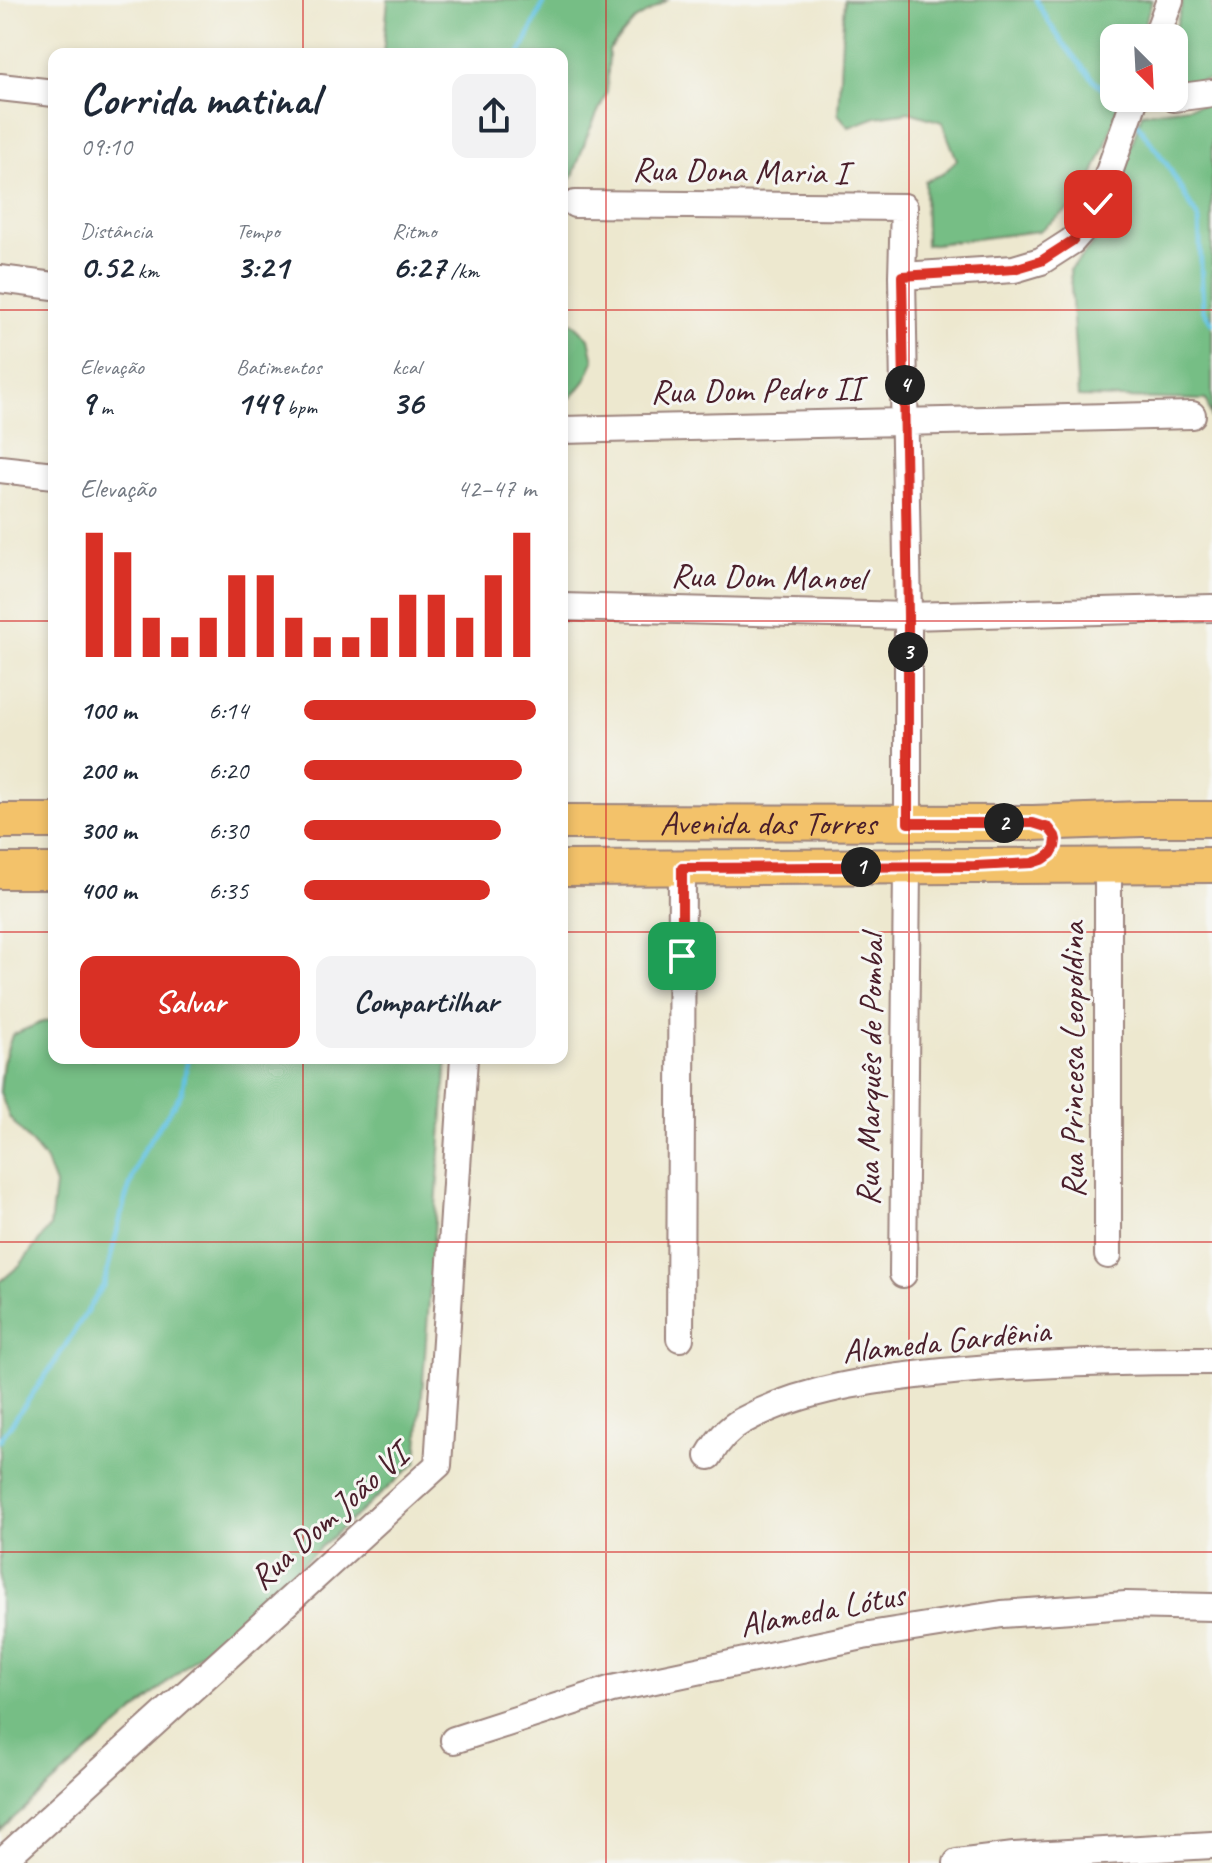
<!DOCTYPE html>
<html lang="pt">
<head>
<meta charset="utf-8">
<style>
  :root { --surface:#fff; --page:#f2f2f3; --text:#1f2937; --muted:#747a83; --accent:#d93025 }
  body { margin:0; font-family:Caveat,sans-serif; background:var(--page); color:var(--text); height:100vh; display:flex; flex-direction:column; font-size:30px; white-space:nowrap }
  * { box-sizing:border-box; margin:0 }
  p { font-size:26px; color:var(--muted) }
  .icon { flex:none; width:44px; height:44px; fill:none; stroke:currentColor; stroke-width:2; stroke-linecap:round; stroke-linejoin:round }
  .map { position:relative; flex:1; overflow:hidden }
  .side { position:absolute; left:48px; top:48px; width:520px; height:1016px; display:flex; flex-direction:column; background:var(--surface); border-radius:16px; box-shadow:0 4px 12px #0003 }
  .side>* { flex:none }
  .needle { width:52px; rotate:156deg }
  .controls { position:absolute; left:1100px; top:24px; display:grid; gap:16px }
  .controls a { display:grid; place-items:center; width:88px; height:88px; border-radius:16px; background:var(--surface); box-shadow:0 4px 12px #0003; font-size:40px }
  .pin { position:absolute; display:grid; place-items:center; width:68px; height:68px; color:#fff; margin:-34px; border-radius:16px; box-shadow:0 4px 12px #0006 }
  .km { position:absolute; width:40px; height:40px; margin:-20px; border-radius:50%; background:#222; color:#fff; font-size:22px; line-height:40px; text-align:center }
  .round { display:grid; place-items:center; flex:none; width:84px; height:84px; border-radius:16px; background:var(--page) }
  .head { display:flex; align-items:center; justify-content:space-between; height:136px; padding:0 32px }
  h1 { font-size:44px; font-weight:700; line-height:60px }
  .figures { display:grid; grid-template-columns:repeat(3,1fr); gap:12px; height:136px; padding:8px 32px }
  .figures div { display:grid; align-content:center }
  .figures b { font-size:34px; font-weight:700 }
  .figures small { font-size:22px; font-weight:400 }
  .figures p { font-size:22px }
  .chart { height:224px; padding:16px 32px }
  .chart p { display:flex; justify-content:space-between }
  .chart svg { width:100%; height:144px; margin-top:8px; stroke:var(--accent); stroke-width:6 }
  .primary-button { display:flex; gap:16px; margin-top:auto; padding:16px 32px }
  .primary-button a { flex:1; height:92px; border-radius:16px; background:var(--accent); color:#fff; font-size:32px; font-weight:700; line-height:92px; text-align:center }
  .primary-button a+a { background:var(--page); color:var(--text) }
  ul { padding:0 32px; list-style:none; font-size:26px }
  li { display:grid; grid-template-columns:128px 96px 1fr; align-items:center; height:60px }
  li i { height:20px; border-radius:10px; background:var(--accent) }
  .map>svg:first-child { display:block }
  .forest { fill:#76be85; stroke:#606e58; stroke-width:2 }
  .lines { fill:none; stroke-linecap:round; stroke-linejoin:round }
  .stream { stroke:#63c2e2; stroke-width:5 }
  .minor-casing { stroke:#9c847d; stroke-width:30 }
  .major-casing { stroke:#9c847d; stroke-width:38 }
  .minor { stroke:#fff; stroke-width:26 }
  .major { stroke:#f3c26a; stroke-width:34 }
  .route-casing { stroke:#fff; stroke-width:16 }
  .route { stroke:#d93025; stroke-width:10 }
  .grid { fill:none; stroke:#d62828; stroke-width:2; stroke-opacity:0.55 }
  .labels { text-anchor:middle; stroke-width:6; stroke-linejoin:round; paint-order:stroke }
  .street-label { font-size:34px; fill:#4a1f2b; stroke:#f6f6f2 }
</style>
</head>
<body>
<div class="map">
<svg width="1212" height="1863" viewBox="0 0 1212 1863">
  <rect width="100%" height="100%" fill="#f6f6f2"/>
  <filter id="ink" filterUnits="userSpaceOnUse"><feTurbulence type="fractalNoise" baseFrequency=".0125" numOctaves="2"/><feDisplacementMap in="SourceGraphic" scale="16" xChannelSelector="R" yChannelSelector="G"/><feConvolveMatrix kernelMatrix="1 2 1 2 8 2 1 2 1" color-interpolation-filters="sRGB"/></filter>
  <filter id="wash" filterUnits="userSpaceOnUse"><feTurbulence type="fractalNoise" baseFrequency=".006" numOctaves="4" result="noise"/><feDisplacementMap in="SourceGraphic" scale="32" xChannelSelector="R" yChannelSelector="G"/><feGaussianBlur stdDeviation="1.8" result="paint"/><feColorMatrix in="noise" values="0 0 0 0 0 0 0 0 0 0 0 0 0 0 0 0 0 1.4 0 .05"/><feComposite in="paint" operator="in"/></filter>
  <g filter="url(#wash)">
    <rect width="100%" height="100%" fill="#ede8cf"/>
    <!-- forest -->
    <path class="forest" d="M388,0h279l-33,21 -25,29 -2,42 -20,44 -14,40 -11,14v-136h-179z
      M844,0h308l-12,38h-26v60h7l-16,49 -22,52 -44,32 -113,14 -1,-64 18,-7 14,-14 -15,-38 -33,-10 -33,5 -27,10 -11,-13z
      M1183,0h29v79l-38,6 -1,-47z
      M1212,104v315l-6,-19 -128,-3 -8,-127 33,-37 39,-120z
      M572,322l17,16 5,23 -9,20 -13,16 -10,3v-76z
      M54,1019v39h393l-30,404 -417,368v-548l20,-17 30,-38 5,-42 -10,-26 -36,-42 -9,-25 3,-29 9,-28 28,-12z"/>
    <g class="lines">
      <!-- stream -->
      <path class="stream" d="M1036,0c21,41 54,78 87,109
        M520,54l25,-54
        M1136,122l32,44 31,54 4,89 9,14
        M0,1440l53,-75 51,-81 21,-84 16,-46 41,-62 6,-34"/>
    </g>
  </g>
  <g filter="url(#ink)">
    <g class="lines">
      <!-- minor casing -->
      <g class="minor-casing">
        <path id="minor" d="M1156,38l14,-38
          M0,87l54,6
          M1174,98l38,-5
          M575,204l329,3 -2,69 6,340v207
          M902,276l112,-7 27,-8 31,-20 15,-17 11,-20 37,-106
          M0,279l54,7
          M562,430l630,-15
          M0,469l54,6
          M562,607l346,9 304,-8
          M1108,1255v-389
          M903,1274l4,-407
          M680,1338l2,-470
          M709,1456c8,-14 18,-27 33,-35 61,-33 133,-42 201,-49 89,-9 179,-11 269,-11
          M454,1740l158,-51 251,-53 139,-22 124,-9 86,2
          M0,1863l438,-398 26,-407
          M957,1863l57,-7 198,-11"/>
      </g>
      <!-- major casing -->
      <g class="major-casing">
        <g id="major">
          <path d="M0,821h54"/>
          <path id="s1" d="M562,822l471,1 108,-4h71"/>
          <path d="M562,868l650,-3"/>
          <path d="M0,871h54"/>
        </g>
      </g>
      <!-- minor -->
      <use href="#minor" class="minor"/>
      <!-- major -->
      <use href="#major" class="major"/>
    </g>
  </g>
  <g class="lines" filter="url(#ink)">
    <!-- route casing -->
    <g class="route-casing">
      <path id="route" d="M682,956v-88l294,-2 56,-3 12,-4 7,-5 4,-7 1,-7 -1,-4 -6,-8 -16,-5h-125v-207l-6,-340 112,-7 27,-8 31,-20 15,-17 11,-20"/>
    </g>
    <!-- route -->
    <use href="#route" class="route"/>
  </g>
  <!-- grid -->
  <path class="grid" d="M303,0v54M606,0v1863M909,0v1863M0,310h54M562,310h650M0,621h54M562,621h650M0,932h54M562,932h650M303,1058v805M0,1242h1212M0,1552h1212"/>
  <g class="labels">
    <!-- street labels -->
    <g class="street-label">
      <text transform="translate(740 170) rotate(1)" y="12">Rua Dona Maria I</text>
      <text transform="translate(756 389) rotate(-1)" y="12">Rua Dom Pedro II</text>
      <text transform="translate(768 576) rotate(1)" y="12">Rua Dom Manoel</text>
      <text dy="12" stroke="none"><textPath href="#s1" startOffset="206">Avenida das Torres</textPath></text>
      <text transform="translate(1072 1060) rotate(-90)" y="12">Rua Princesa Leopoldina</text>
      <text transform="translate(869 1070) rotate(-89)" y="12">Rua Marquês de Pombal</text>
      <text transform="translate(946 1340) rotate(-6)" y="12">Alameda Gardênia</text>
      <text transform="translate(328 1516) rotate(-42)" y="12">Rua Dom João VI</text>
      <text transform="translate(822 1609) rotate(-11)" y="12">Alameda Lótus</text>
    </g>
  </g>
</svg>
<div class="controls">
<a><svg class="needle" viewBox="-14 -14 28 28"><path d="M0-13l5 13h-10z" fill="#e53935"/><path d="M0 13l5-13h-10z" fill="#747a83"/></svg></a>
</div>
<div class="pin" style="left:682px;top:956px;background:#1e9e55"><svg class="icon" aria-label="arrive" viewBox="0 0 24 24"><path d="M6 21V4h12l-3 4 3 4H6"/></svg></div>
<div class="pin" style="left:1098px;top:204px;background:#d93025"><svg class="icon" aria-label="check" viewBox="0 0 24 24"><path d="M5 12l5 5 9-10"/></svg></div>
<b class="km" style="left:861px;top:867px">1</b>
<b class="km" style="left:1004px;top:823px">2</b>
<b class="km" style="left:908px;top:652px">3</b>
<b class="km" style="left:905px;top:385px">4</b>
<section class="side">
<div class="head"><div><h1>Corrida matinal</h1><p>09:10</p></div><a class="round"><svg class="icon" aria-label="share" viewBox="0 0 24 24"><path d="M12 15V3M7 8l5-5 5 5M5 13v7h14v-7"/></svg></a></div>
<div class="figures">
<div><p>Distância</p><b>0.52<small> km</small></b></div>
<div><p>Tempo</p><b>3:21</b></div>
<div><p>Ritmo</p><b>6:27<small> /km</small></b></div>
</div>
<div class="figures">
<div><p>Elevação</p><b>9<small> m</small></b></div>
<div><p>Batimentos</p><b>149<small> bpm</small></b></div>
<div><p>kcal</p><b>36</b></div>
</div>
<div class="chart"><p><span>Elevação</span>42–47 m</p>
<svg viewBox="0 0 160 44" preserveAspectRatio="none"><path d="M5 44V6M15 44V12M25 44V32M35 44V38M45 44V32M55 44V19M65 44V19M75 44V32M85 44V38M95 44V38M105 44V32M115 44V25M125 44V25M135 44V32M145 44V19M155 44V6"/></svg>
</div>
<ul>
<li><b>100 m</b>6:14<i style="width:100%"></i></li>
<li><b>200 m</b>6:20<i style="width:94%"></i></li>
<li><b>300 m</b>6:30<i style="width:85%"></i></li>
<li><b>400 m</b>6:35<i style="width:80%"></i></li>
</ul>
<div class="primary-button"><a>Salvar</a><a>Compartilhar</a></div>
</section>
</div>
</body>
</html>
